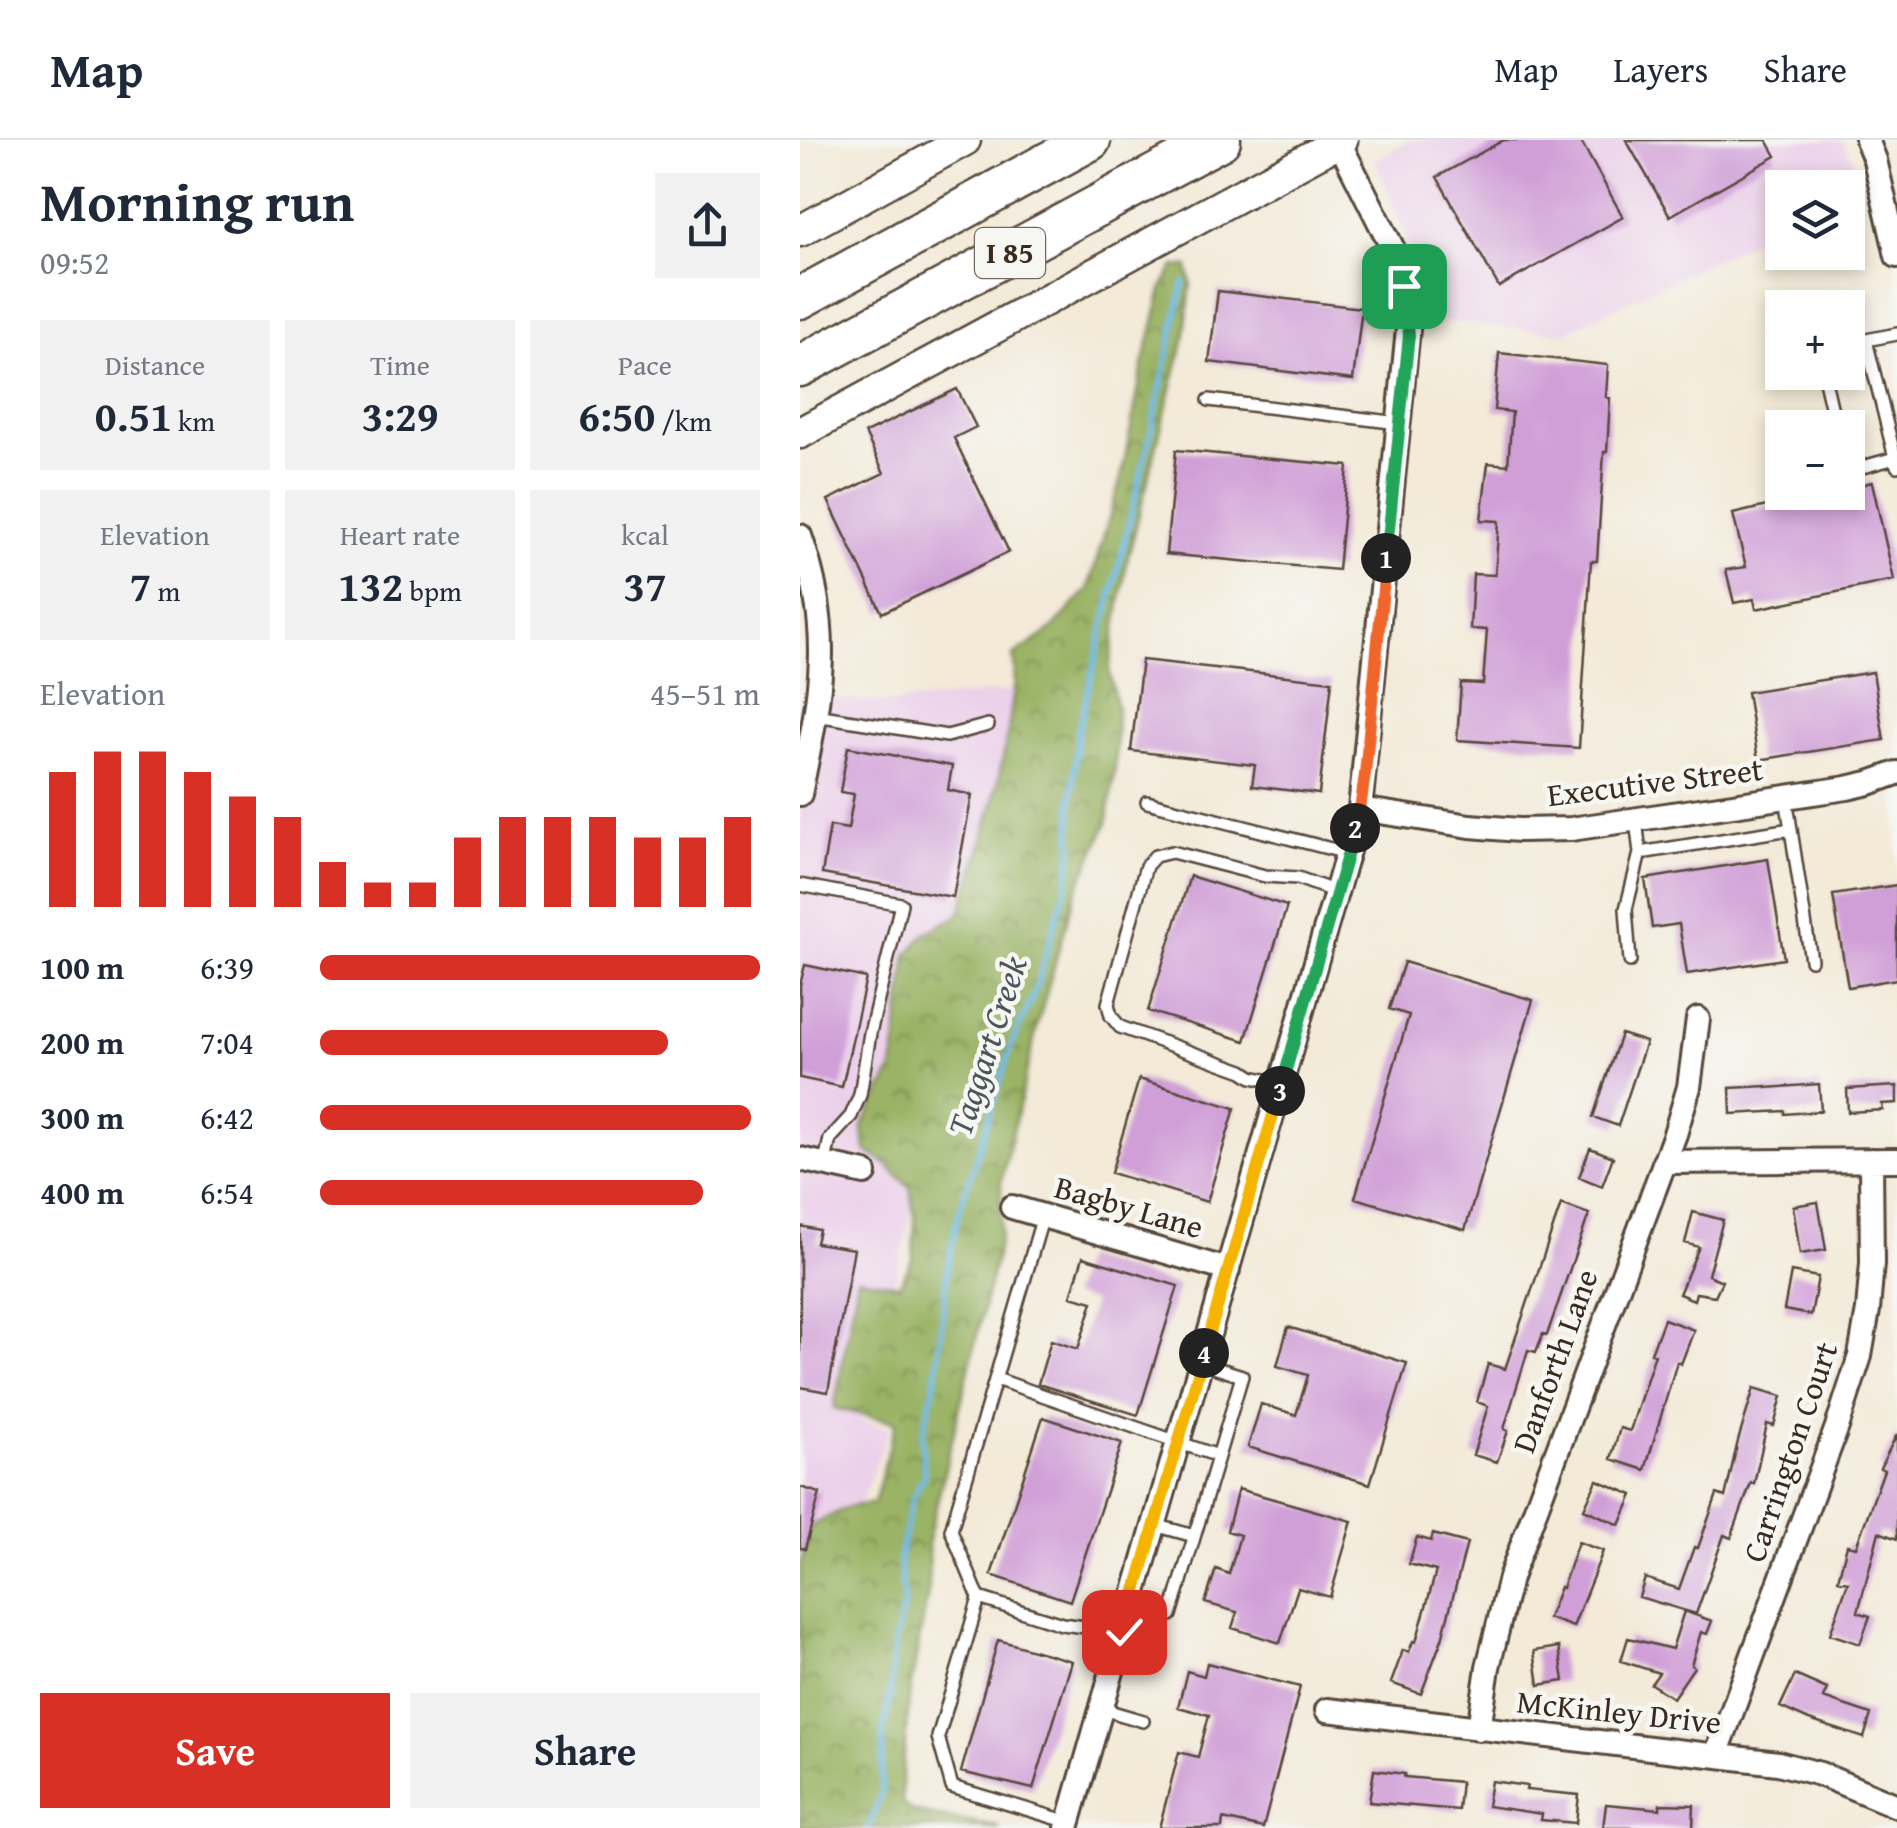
<!DOCTYPE html>
<html lang="en">
<head>
<meta charset="utf-8">
<style>
  :root { --surface:#fff; --page:#f2f2f3; --text:#1f2937; --muted:#747a83; --line:#e0e1e3; --accent:#d93025 }
  body { margin:0; font-family:"Gentium Book Plus",serif; background:var(--page); color:var(--text); height:100vh; display:flex; flex-direction:column; font-size:38px; white-space:nowrap }
  * { box-sizing:border-box; margin:0 }
  p { font-size:32px; color:var(--muted) }
  .icon { flex:none; width:55px; height:55px; fill:none; stroke:currentColor; stroke-width:2; stroke-linecap:round; stroke-linejoin:round }
  .map { position:relative; flex:1; overflow:hidden }
  .sheet { display:flex; flex-direction:column; background:var(--surface); width:800px }
  .sheet>* { flex:none }
  .fabs { position:absolute; left:965px; top:30px; display:grid; gap:20px }
  .fabs a { display:grid; place-items:center; width:100px; height:100px; border-radius:0px; background:var(--surface); box-shadow:0 5px 15px #0003; font-size:50px }
  .pin { position:absolute; display:grid; place-items:center; width:85px; height:85px; color:#fff; margin:-42px; border-radius:20px; box-shadow:0 5px 15px #0006 }
  .km { position:absolute; width:50px; height:50px; margin:-25px; border-radius:50%; background:#222; color:#fff; font-size:28px; line-height:50px; text-align:center }
  .round { display:grid; place-items:center; flex:none; width:105px; height:105px; border-radius:0px; background:var(--page) }
  .summary { display:flex; align-items:center; justify-content:space-between; height:170px; padding:0 40px }
  h1 { font-size:55px; font-weight:700; line-height:75px }
  .stats { display:grid; grid-template-columns:repeat(3,1fr); gap:15px; height:170px; padding:10px 40px }
  .stats div { display:grid; align-content:center; border-radius:0px; background:var(--page); text-align:center }
  .stats b { font-size:42px; font-weight:700 }
  .stats small { font-size:28px; font-weight:400 }
  .stats p { font-size:28px }
  .chart { height:280px; padding:20px 40px }
  .chart p { display:flex; justify-content:space-between }
  .chart svg { width:100%; height:180px; margin-top:10px; stroke:var(--accent); stroke-width:6 }
  .primary-button { display:flex; gap:20px; margin-top:auto; padding:20px 40px }
  .primary-button a { flex:1; height:115px; border-radius:0px; background:var(--accent); color:#fff; font-size:40px; font-weight:700; line-height:115px; text-align:center }
  .primary-button a+a { background:var(--page); color:var(--text) }
  ul { padding:0 40px; list-style:none; font-size:32px }
  li { display:grid; grid-template-columns:160px 120px 1fr; align-items:center; height:75px }
  li i { height:25px; border-radius:12px; background:var(--accent) }
  header { display:flex; align-items:center; gap:60px; box-sizing:border-box; height:140px; padding:0 50px; background:var(--surface); border-bottom:2px solid var(--line) }
  header strong { font-size:48px }
  nav { display:flex; gap:55px; margin-inline-start:auto; font-size:35px }
  main { display:flex; flex:1; min-height:0 }
  .map>svg:first-child { display:block }
  .built { fill:#ecd1ea }
  .forest { fill:url(#forest-crowns); stroke:#6a6e42; stroke-width:2.5 }
  .lines { fill:none; stroke-linecap:round; stroke-linejoin:round }
  .stream { stroke:#70bdea; stroke-width:5 }
  .building { fill:#d09fd7 }
  .lane-casing { stroke:#57473a; stroke-width:16 }
  .street-casing { stroke:#57473a; stroke-width:28 }
  .secondary-casing { stroke:#57473a; stroke-width:35 }
  .highway-casing { stroke:#57473a; stroke-width:45 }
  .lane { stroke:#fff; stroke-width:11 }
  .street { stroke:#fff; stroke-width:22 }
  .secondary { stroke:#fff; stroke-width:30 }
  .highway { stroke:#fff; stroke-width:40 }
  .split-1-casing { stroke:#fff; stroke-width:20 }
  .split-2-casing { stroke:#fff; stroke-width:20 }
  .split-3-casing { stroke:#fff; stroke-width:20 }
  .split-4-casing { stroke:#fff; stroke-width:20 }
  .split-5-casing { stroke:#fff; stroke-width:20 }
  .split-1 { stroke:#22a559; stroke-width:12 }
  .split-2 { stroke:#f0652b; stroke-width:12 }
  .split-3 { stroke:#22a559; stroke-width:12 }
  .split-4 { stroke:#f5b400; stroke-width:12 }
  .split-5 { stroke:#f5b400; stroke-width:12 }
  .labels { text-anchor:middle; stroke-width:9; stroke-linejoin:round; paint-order:stroke }
  .shield { fill:#f6f6f2; stroke:#73675e; stroke-width:2.5 }
  .shield-label { font-size:30px; font-weight:bold; fill:#3b2a1e }
  .street-label { font-size:32px; fill:#3b2a1e; stroke:#f6f6f2 }
  .water-label { font-size:35px; font-style:italic; fill:#4b565b; stroke:#f6f6f2 }
</style>
</head>
<body>
<header>
<strong>Map</strong>
<nav><a>Map</a><a>Layers</a><a>Share</a></nav>
</header>
<main>
<section class="sheet">
<div class="summary"><div><h1>Morning run</h1><p>09:52</p></div><a class="round"><svg class="icon" aria-label="share" viewBox="0 0 24 24"><path d="M12 15V3M7 8l5-5 5 5M5 13v7h14v-7"/></svg></a></div>
<div class="stats">
<div><p>Distance</p><b>0.51<small> km</small></b></div>
<div><p>Time</p><b>3:29</b></div>
<div><p>Pace</p><b>6:50<small> /km</small></b></div>
</div>
<div class="stats">
<div><p>Elevation</p><b>7<small> m</small></b></div>
<div><p>Heart rate</p><b>132<small> bpm</small></b></div>
<div><p>kcal</p><b>37</b></div>
</div>
<div class="chart"><p><span>Elevation</span>45–51 m</p>
<svg viewBox="0 0 160 44" preserveAspectRatio="none"><path d="M5 44V11M15 44V6M25 44V6M35 44V11M45 44V17M55 44V22M65 44V33M75 44V38M85 44V38M95 44V27M105 44V22M115 44V22M125 44V22M135 44V27M145 44V27M155 44V22"/></svg>
</div>
<ul>
<li><b>100 m</b>6:39<i style="width:100%"></i></li>
<li><b>200 m</b>7:04<i style="width:79%"></i></li>
<li><b>300 m</b>6:42<i style="width:98%"></i></li>
<li><b>400 m</b>6:54<i style="width:87%"></i></li>
</ul>
<div class="primary-button"><a>Save</a><a>Share</a></div>
</section>
<div class="map">
<svg width="1097" height="1688" viewBox="0 0 1097 1688">
  <defs>
    <pattern id="forest-crowns" width="20" height="18" patternUnits="userSpaceOnUse" patternTransform="scale(2.5)"><rect width="20" height="18" fill="#9ab365"/><path d="M2 6a3 3 0 1 1 6 0M12 15a3 3 0 1 1 6 0" fill="none" stroke="#7f9253"/></pattern>
  </defs>
  <rect width="100%" height="100%" fill="#f6f6f2"/>
  <filter id="ink" filterUnits="userSpaceOnUse"><feTurbulence type="fractalNoise" baseFrequency=".01" numOctaves="2"/><feDisplacementMap in="SourceGraphic" scale="20" xChannelSelector="R" yChannelSelector="G"/><feConvolveMatrix kernelMatrix="1 2 1 2 8 2 1 2 1" color-interpolation-filters="sRGB"/></filter>
  <filter id="wash" filterUnits="userSpaceOnUse"><feTurbulence type="fractalNoise" baseFrequency=".0048" numOctaves="4" result="noise"/><feDisplacementMap in="SourceGraphic" scale="40" xChannelSelector="R" yChannelSelector="G"/><feGaussianBlur stdDeviation="2.25" result="paint"/><feColorMatrix in="noise" values="0 0 0 0 0 0 0 0 0 0 0 0 0 0 0 0 0 1.4 0 .05"/><feComposite in="paint" operator="in"/></filter>
  <g filter="url(#wash)">
    <rect width="100%" height="100%" fill="#f3ead8"/>
    <!-- built -->
    <path class="built" d="M610,0h432l24,45 -18,9v-6h-66v38l-218,107 -144,-14 -10,-73 -35,-86z
      M229,549l-104,470 -65,261 29,8 -89,241v-963l3,-9 90,6z"/>
    <!-- forest -->
    <path class="forest" d="M375,126l13,1 3,17 -6,51 -58,226 -18,109 8,39 -2,60 -8,55 -33,72 -36,127 -37,159v53l-73,305 1,48 -19,103 -8,85v26l9,9 90,17h-201v-263l11,-39 37,-19 26,-4 22,-81 -62,-14 24,-130 41,7 14,-27 2,-40 -5,-31 -25,-24 -19,-12 -4,-25 31,-57 14,-114 19,-22 33,-18c22,-65 41,-129 51,-197 3,-21 7,-41 3,-62l38,-26 37,-41 34,-115 21,-109 20,-79z"/>
    <g class="lines">
      <!-- stream -->
      <path class="stream" d="M68,1688l13,-33 2,-63 7,-37 4,-51 10,-42 -5,-43 13,-60 12,-24 -2,-38 14,-58 11,-107 10,-53 57,-181 20,-44 34,-113 4,-29 -1,-45 7,-75 70,-286 36,-164"/>
    </g>
    <g id="blocks">
      <!-- building -->
      <path class="building" d="M704,0h76l43,77 -124,70 -62,-110z
        M826,0h141l9,16 -106,60z
        M418,151l144,17 -9,72 -144,-18z
        M699,213l109,12 -2,32 4,1 -3,54h-3l-7,109h-6l-12,187 -122,-8 4,-57 22,1 4,-54 -17,-1 3,-55 22,1 4,-54 -18,-1 7,-57 20,2 4,-53 -18,-2z
        M157,249l19,38 -22,11 55,114 -127,61 -54,-113 56,-27 -19,-40z
        M376,310l172,16 -10,104 -172,-16z
        M1072,342l22,98 -138,29 -2,-10 -20,4 -8,-33 20,-3 -13,-53 93,-22h22v-4z
        M342,520l190,21 -13,113 -67,-8 3,-21 -124,-14z
        M1073,532l11,68 -126,20 -11,-68z
        M48,607l104,19 -4,24 24,5 -19,102 -131,-23 8,-48 18,3 6,-35 -14,-2z
        M968,719l16,100 -97,15 -8,-50 -27,4 -7,-49z
        M390,736l97,30 -42,135 -97,-30z
        M1097,745v94l-49,8 -15,-92z
        M604,822l129,38 -68,230 -110,-32 54,-183 -20,-6z
        M5,825l61,13 -24,109 -42,-9v-93z
        M821,894l25,8 -28,84 -25,-9z
        M339,939l96,29 -28,94 -96,-29z
        M1019,944l2,27 -36,3v-3l-54,3 -1,-26 37,-2v2z
        M1097,946v17l-15,1 1,6 -35,2 -1,-23z
        M790,1008l23,9 -11,29 -23,-9z
        M1018,1062l8,48 -26,4 -7,-48z
        M761,1064l28,10 -42,121 -4,-1 -7,18 -8,-2 -24,79 4,2 -11,31 -24,-7 15,-49 -11,-4 11,-38 17,5z
        M893,1072l30,8 -15,55 14,6 -7,15 -19,-3 -2,7 -15,-6 20,-47 -14,-4z
        M0,1086l19,4 -3,13 38,6 -26,143 -28,-5z
        M283,1117l95,29 -40,129 -100,-31 13,-44 27,9 15,-47 -22,-6z
        M991,1132l27,5 -7,38 -27,-5z
        M864,1179l30,11 -13,34 -4,-2 -32,108 -34,-11 9,-31 10,3 25,-77 -4,-1z
        M488,1187l119,36 -37,121 -122,-37 13,-43 35,11 12,-40 -31,-9z
        M954,1248l28,8 -8,30 -7,-2 -13,60 -3,-1 -20,55 -7,-3 -28,79 -57,-17 6,-19 34,11 15,-42 4,1 19,-54 8,3 13,-56z
        M243,1277l79,26 -52,158 -79,-26z
        M1097,1294v105l-18,-7 -21,80 12,4 -10,28 -30,-10 18,-52 -10,-2 9,-35 9,2 28,-77 -4,-2z
        M797,1340l36,15 -13,30 -36,-16z
        M0,1347l20,6 -15,56 -5,-1z
        M438,1349l114,32 -22,76 -32,-9 -18,55 -48,-15 5,-16 -32,-9 11,-34 13,5 11,-39 -13,-4z
        M633,1394l34,9 -25,96 -21,55 -30,-11 12,-33 6,2 4,-11 3,1 20,-71 -27,-7 8,-27 14,4z
        M778,1402l25,9 -30,76 -25,-9 12,-31 2,1z
        M884,1471l28,10 -5,13 -6,-2 -10,33 3,2 -21,31 -22,-14 8,-11 -38,-12 7,-23 44,11z
        M198,1500l74,21 -39,128 -72,-17z
        M759,1507l5,34 -25,4 -5,-34z
        M407,1523l93,24 -37,141 -40,-9 -1,9h-63l20,-76 19,5 11,-42 -31,-8 9,-36 17,5z
        M995,1535l32,14 -4,9 48,16 -7,24 -55,-18 -29,-13z
        M574,1630l31,4 -1,3 57,5 -3,28 -89,-8z
        M691,1641l36,5 -1,4 53,5 -3,28 -35,-3 1,-6 -55,-8z
        M806,1664l54,5v-5l34,1 -1,23h-90z"/>
    </g>
  </g>
  <g filter="url(#ink)">
    <use href="#blocks" fill-opacity="0" stroke="#57473a" stroke-width="2.5"/>
    <g class="lines">
      <!-- lane casing -->
      <g class="lane-casing">
        <path id="lane" d="M1066,200l31,-6
          M1048,204l18,-4 31,126
          M1023,232l13,56
          M409,260l190,23
          M1048,331l47,-13
          M16,575l131,21 41,-11
          M986,657l25,163
          M347,662l200,51
          M836,680l4,33 151,-24
          M0,745l101,19 -31,129 -10,62 -9,21 -21,23 -6,26
          M830,821l-4,-52 14,-56
          M482,944l-30,-7 -9,-6 -123,-44 -9,-11 -3,-12 38,-138 9,-10 17,-4 93,24 33,2 38,14
          M243,1076l-92,314 28,68 -41,139 14,50 117,35
          M196,1239l222,77
          M355,1385l39,11
          M179,1458l83,26 62,8
          M332,1461l39,14 71,-239 -41,-13
          M302,1569l41,12"/>
      </g>
      <!-- street casing -->
      <g class="street-casing">
        <path id="street" d="M1067,0l8,20 22,96
          M0,396c35,98 20,160 0,258
          M560,669l110,17 49,4 52,-1 276,-41 22,-5 28,-10
          M0,1019l65,14
          M864,1022l233,-2
          M212,1067l216,63
          M527,1570l451,53 42,11 77,32
          M679,1589l9,-62 22,-89 165,-444 14,-47 9,-68
          M916,1615l121,-328 23,-71 8,-46 4,-47 -1,-103
          M267,1688l293,-1019 49,-490 -5,-32 -10,-36 -55,-109"/>
      </g>
      <!-- secondary casing -->
      <g class="secondary-casing">
        <path id="secondary" d="M0,91l165,-91
          M0,293l542,-293"/>
      </g>
      <!-- highway casing -->
      <g class="highway-casing">
        <path id="highway" d="M0,158l290,-158
          M0,226l420,-226"/>
      </g>
      <!-- lane -->
      <use href="#lane" class="lane"/>
      <!-- street -->
      <use href="#street" class="street"/>
      <!-- secondary -->
      <use href="#secondary" class="secondary"/>
      <!-- highway -->
      <use href="#highway" class="highway"/>
    </g>
  </g>
  <g class="lines" filter="url(#ink)">
    <!-- split-1 casing -->
    <g class="split-1-casing">
      <path id="split-1" d="M586,418l23,-223 -5,-49"/>
    </g>
    <!-- split-2 casing -->
    <g class="split-2-casing">
      <path id="split-2" d="M555,688l5,-18 5,-36 21,-216"/>
    </g>
    <!-- split-3 casing -->
    <g class="split-3-casing">
      <path id="split-3" d="M480,951l75,-263"/>
    </g>
    <!-- split-4 casing -->
    <g class="split-4-casing">
      <path id="split-4" d="M404,1213l76,-262"/>
    </g>
    <!-- split-5 casing -->
    <g class="split-5-casing">
      <path id="split-5" d="M324,1492l80,-279"/>
    </g>
    <!-- split-1 -->
    <use href="#split-1" class="split-1"/>
    <!-- split-2 -->
    <use href="#split-2" class="split-2"/>
    <!-- split-3 -->
    <use href="#split-3" class="split-3"/>
    <!-- split-4 -->
    <use href="#split-4" class="split-4"/>
    <!-- split-5 -->
    <use href="#split-5" class="split-5"/>
  </g>
  <g class="labels">
    <!-- shield labels -->
    <rect class="shield" x="175" y="88" width="70" height="50" rx="8"/>
    <g class="shield-label">
      <text x="210" y="123">I 85</text>
    </g>
    <!-- street labels -->
    <g class="street-label">
      <text transform="translate(855 642) rotate(-7)" y="11">Executive Street</text>
      <text transform="translate(329 1067) rotate(16)" y="11">Bagby Lane</text>
      <text transform="translate(755 1221) rotate(-70)" y="11">Danforth Lane</text>
      <text transform="translate(990 1312) rotate(-71)" y="11">Carrington Court</text>
      <text transform="translate(819 1572) rotate(6)" y="11">McKinley Drive</text>
    </g>
    <!-- water labels -->
    <g class="water-label">
      <text transform="translate(187 906) rotate(-72)" y="12">Taggart Creek</text>
    </g>
  </g>
</svg>
<div class="fabs">
<a><svg class="icon" aria-label="layers" viewBox="0 0 24 24"><path d="M12 4l9 5-9 5-9-5zM3 14l9 5 9-5"/></svg></a>
<a>+</a>
<a>−</a>
</div>
<div class="pin" style="left:604px;top:146px;background:#1e9e55"><svg class="icon" aria-label="arrive" viewBox="0 0 24 24"><path d="M6 21V4h12l-3 4 3 4H6"/></svg></div>
<div class="pin" style="left:324px;top:1492px;background:#d93025"><svg class="icon" aria-label="check" viewBox="0 0 24 24"><path d="M5 12l5 5 9-10"/></svg></div>
<b class="km" style="left:586px;top:418px">1</b>
<b class="km" style="left:555px;top:688px">2</b>
<b class="km" style="left:480px;top:951px">3</b>
<b class="km" style="left:404px;top:1213px">4</b>
</div>
</main>
</body>
</html>
